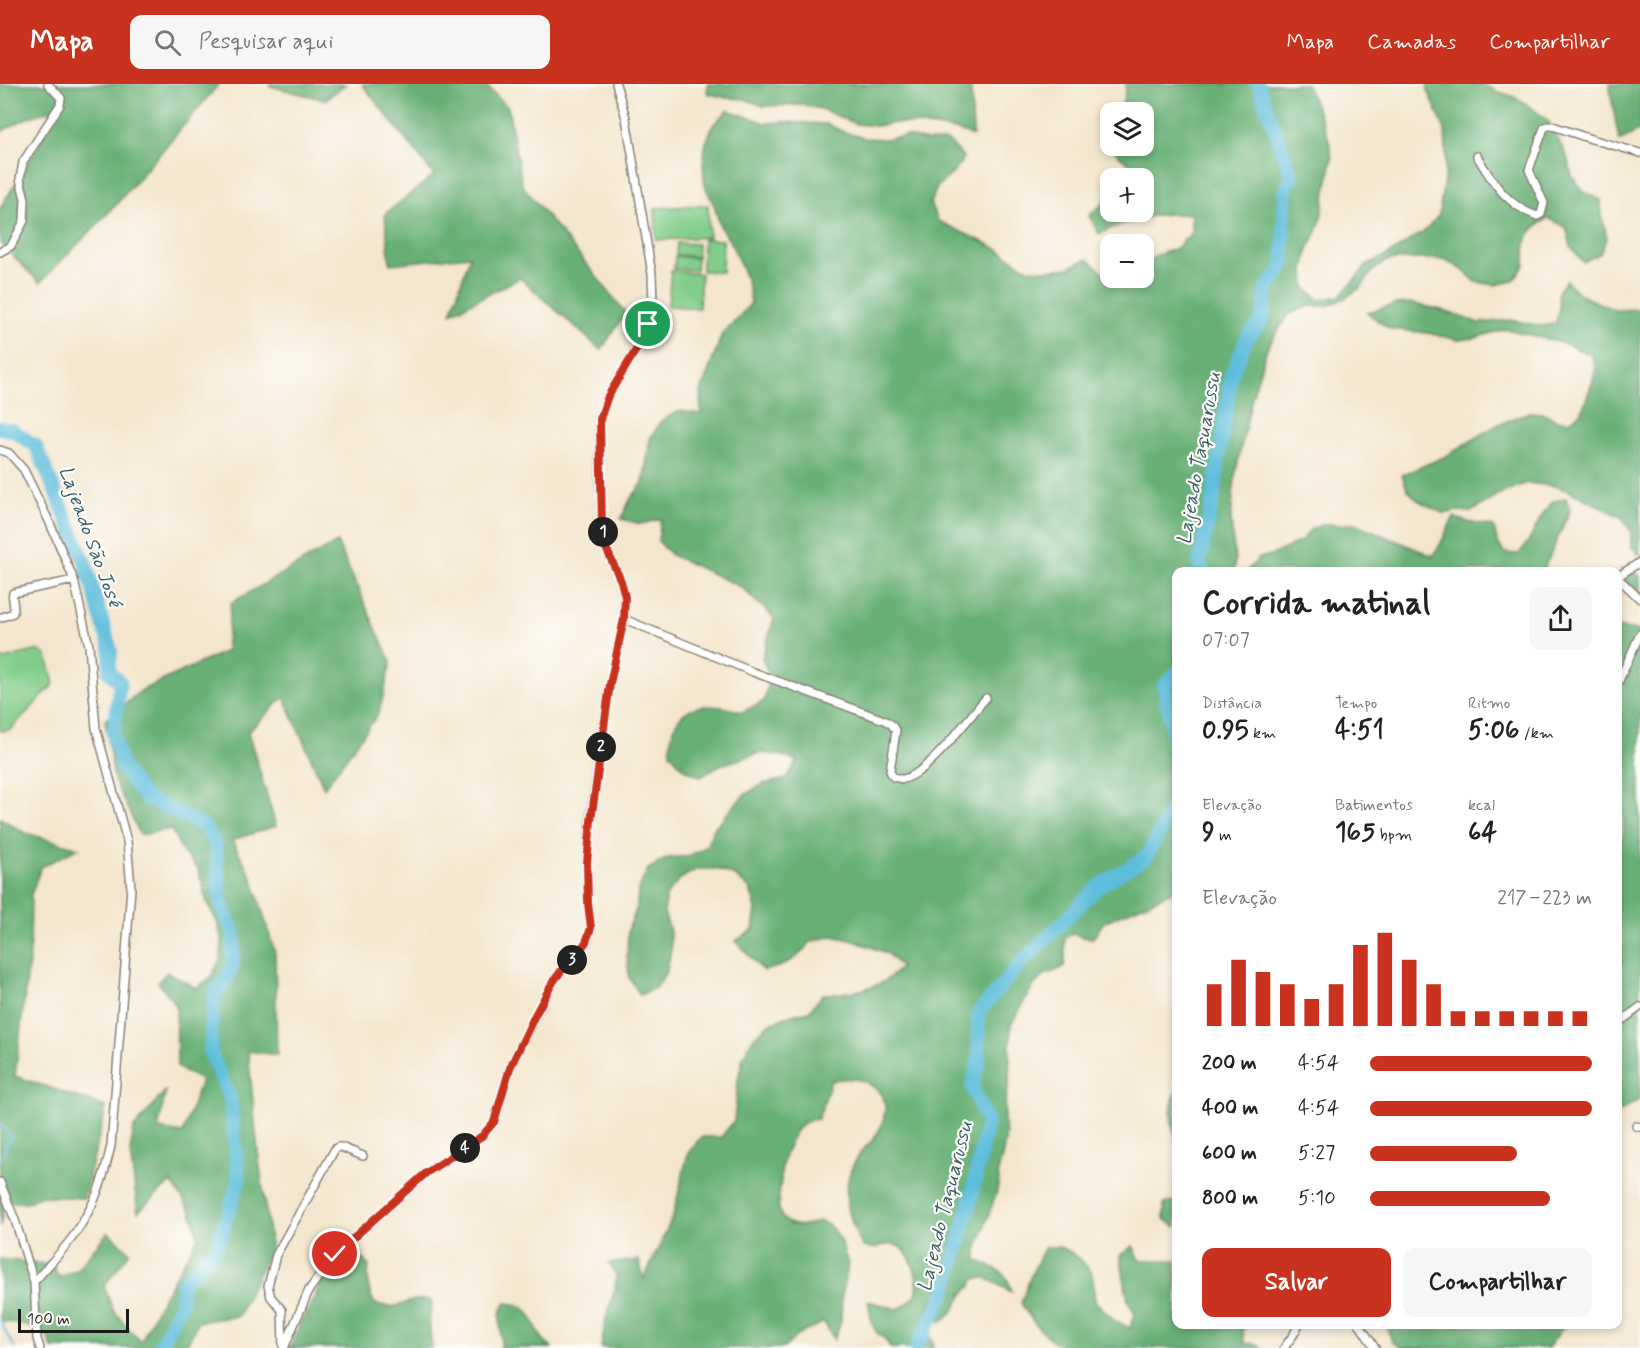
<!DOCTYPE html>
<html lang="pt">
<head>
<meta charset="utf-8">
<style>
  :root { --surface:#fff; --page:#f6f6f6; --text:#222; --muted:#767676; --accent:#c8321e }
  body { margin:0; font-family:Mynerve,sans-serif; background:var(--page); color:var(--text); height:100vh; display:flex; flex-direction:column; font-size:22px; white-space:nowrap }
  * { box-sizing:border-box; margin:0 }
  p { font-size:20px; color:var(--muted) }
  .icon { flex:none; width:33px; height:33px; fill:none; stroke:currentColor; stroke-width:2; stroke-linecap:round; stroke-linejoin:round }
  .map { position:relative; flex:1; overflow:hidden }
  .details { position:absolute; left:1172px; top:483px; width:450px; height:762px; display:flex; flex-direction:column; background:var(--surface); border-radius:12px; box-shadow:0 3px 9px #0003 }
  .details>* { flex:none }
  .tools { position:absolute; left:1100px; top:18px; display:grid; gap:12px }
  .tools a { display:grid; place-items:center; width:54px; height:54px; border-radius:12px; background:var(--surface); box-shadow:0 3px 9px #0003; font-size:30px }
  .scale { position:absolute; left:18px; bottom:15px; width:111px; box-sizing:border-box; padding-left:6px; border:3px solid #1c1c1c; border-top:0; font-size:16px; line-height:21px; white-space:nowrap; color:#1c1c1c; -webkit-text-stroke:4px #fdfcf7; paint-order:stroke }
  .pin { position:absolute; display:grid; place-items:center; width:51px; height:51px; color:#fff; margin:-26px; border:3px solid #fff; border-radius:50%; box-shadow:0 2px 6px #0007 }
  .km { position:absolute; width:30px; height:30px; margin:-15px; border-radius:50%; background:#222; color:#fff; font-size:16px; line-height:30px; text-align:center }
  .round { display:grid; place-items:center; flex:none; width:63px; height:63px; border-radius:12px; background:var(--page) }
  .headline { display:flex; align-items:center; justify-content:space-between; height:102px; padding:0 30px }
  h1 { font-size:33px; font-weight:700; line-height:45px }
  .stats { display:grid; grid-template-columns:repeat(3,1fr); gap:9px; height:102px; padding:6px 30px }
  .stats div { display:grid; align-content:center }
  .stats b { font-size:26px; font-weight:700 }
  .stats small { font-size:16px; font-weight:400 }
  .stats p { font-size:16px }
  .chart { height:168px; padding:12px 30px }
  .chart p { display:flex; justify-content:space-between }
  .chart svg { width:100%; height:108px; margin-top:6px; stroke:var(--accent); stroke-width:6 }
  .action { display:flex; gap:12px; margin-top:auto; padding:12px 30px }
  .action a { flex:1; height:69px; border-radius:12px; background:var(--accent); color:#fff; font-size:24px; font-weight:700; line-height:69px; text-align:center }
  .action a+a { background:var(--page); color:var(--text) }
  ul { padding:0 30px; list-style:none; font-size:20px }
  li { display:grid; grid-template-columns:96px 72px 1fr; align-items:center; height:45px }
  li i { height:15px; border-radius:8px; background:var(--accent) }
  header { display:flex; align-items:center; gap:36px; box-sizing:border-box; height:84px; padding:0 30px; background:var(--accent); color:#fff }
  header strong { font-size:28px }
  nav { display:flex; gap:33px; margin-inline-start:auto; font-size:21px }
  .search { width:420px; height:54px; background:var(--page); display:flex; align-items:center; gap:15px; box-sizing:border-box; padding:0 21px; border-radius:12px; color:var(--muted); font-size:22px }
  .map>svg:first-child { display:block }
  .green { fill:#82cd8b; stroke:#4f7454; stroke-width:1.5 }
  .forest { fill:#69b077; stroke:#42664a; stroke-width:1.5 }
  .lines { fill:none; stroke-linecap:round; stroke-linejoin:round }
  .stream { stroke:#5dbedc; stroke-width:2 }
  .river { stroke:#5dbedc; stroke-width:14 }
  .street-casing { stroke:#888175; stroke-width:10 }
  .street { stroke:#fff; stroke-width:7 }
  .route-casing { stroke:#fff; stroke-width:12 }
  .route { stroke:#c8321e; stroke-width:8 }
  .labels { text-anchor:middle; stroke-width:4.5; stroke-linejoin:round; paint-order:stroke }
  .water-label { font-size:20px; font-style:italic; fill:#365d69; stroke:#fdfcf7 }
</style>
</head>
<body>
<header>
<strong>Mapa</strong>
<div class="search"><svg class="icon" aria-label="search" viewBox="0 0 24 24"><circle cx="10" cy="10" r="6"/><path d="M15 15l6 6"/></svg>Pesquisar aqui</div>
<nav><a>Mapa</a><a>Camadas</a><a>Compartilhar</a></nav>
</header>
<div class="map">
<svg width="1640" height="1264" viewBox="0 0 1640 1264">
  <rect width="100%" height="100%" fill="#fdfcf7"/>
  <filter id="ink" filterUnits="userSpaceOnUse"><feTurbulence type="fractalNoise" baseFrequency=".0167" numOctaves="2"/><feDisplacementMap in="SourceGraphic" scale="12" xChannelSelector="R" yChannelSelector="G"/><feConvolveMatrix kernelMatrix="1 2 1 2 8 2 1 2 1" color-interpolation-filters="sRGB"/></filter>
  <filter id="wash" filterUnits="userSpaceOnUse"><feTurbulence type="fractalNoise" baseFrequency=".008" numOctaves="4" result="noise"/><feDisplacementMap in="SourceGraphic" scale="24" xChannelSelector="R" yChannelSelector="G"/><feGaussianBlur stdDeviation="1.35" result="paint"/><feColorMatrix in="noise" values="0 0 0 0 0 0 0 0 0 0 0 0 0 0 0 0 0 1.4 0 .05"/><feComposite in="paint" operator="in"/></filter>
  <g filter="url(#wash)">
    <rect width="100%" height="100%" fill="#f4e6ce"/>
    <!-- green -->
    <path class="green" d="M708,121l1,32 -53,3 -1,-32z
      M703,155l20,1 -1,32 -20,-1z
      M677,159l21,1 -1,13 -21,-2z
      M675,172l22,2 -1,12 -22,-1z
      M671,187l30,3 -2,34 -31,-2z
      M38,566l9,6 7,28 -44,46 -10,1v-71z"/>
    <!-- forest -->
    <path class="forest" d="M0,0h219l-103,121 -76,78 -40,-40v-35l37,-59 17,-40 -27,9 -27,14z
      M269,0h77l-21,16 -55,-14z
      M362,0h122l24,23 14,78 104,128 -25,37 -81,-72 -69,35 19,-57 -80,8 -5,-50 49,-39z
      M708,0h259l4,3 2,49 -18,-6 -40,-6 -19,-1 -20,3 -20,-2 -35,-15 -19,-4 -39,1 -18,-7 -19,-1 -19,-5z
      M1125,0h182l22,56 3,18 -10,56 -5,18 -9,17 -4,20 1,18 15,13 20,-4 28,-32 20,-9 37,-24 14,-16 6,-43 1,-21 -1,-21 -18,-42 2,-4h53l12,6 20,7 18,11 16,13 19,35 5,20 12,16 17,8 1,18 5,19 -7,17 -17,8 -12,-15 -5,-20 -18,-9c-23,15 -23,20 -23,47l-12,16 -18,4 -19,-3 -15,-13 -16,-10h-38l-21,2 -14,11 -12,16 -15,10 -18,8h-18l-21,9 -21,33 -15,49 -17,79 -4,42 4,43 -1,10 -58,1v318l-72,32 -11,16 -10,-1 -9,-3 -9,3v28l-9,6 -10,3 -7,6 -7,8 -21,36 -2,60 -4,20 -1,19 2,10 -3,20 -5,18 1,10 -2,10 -20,59v10c19,9 30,10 35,32l-26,-14h-10l-6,9 -7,7 -9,16 -14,13c-2,-12 -1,-19 5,-30l-8,-3c-13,28 -16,26 -3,55l-1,3h-42l-6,-9 -8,-6 -5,-9 -4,-23 30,8c7,-4 15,-8 18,-15 5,-13 -5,-40 -16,-47 -10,-6 -18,0 -28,1 -3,0 -6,-1 -9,-1 -10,-19 -19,-41 -16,-62 1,-10 7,-22 12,-30 4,-7 11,-11 16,-18 11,-17 17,-39 -4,-52 -12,-7 -27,-8 -40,-4l-13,38c-8,1 -16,3 -21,10 -5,7 -14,29 -15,38 -1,5 -1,10 -1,14 -1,9 -4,19 -2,28 4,21 26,18 41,12l9,4 6,7 5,8 8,23 -1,10 -5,18 -1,31 -7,18 -10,-18 -26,13 -14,13h-183l5,-30 9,-29 1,-14 -7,-12 30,-3 5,19 29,-63 15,-63 13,-16h20l13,-16 4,-41 5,-23 10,-19 16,-14 19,-8 21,-5 14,-17c20,0 41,-3 60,-12 6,-3 12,-10 18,-15l-14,-14 -36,-13 -19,-4 -21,6 -14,15 -16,9 -18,5 -27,-30 17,-11 3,-21 -6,-20 -15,-13 -18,-7h-20l-17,10 -13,15 -3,19 6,18 1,19 -4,20 -10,17 -17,8 -11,-18 -2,-22 1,-25 8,-20 3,-22 9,-19 19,-11 21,-2 18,-9 8,-19 30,-33 19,-11 23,-5 11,-18 -18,-6 -19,-2 -40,12 -19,12 -17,-8 -14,-16c1,-51 32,-53 73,-41l21,-11 6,-24 -8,-19 12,-40 -33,-31 -70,-32 -13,-14 3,-22 -20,5 -20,-5 9,-19 13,-17 7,-44 11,-18 18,-10 22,3 -1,-20 22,-60 15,-15 14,-16 -4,-22 -16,-38 -11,-17 -6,-21 -9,-19 -2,-21 2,-20 8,-20 15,-15 38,13 19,-1 42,2 17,8 21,6 20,1 21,-3 21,5h21l16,17 -11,15 -15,13 -8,17 8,18 56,26 34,22 20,1 20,-2 19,-9 17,14 6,2v3l13,1 3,-1h17v-13l14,-10 20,-7 14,-15v-19c-33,-2 -63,5 -92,20l-10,-18 16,-14 5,-1v11h33l2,-45 -19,-5 -15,-15v-1h32v-34h-23l6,-23z
      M1609,0h31v46l-21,11z
      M1566,196l9,10 12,8 28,12 25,-1v247l-9,-10v-15l-9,-14 -55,-27 -13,-4 -28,-3 -28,12 -27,17 -14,-1 -13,3 -27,-14 -10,-11 -5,-14 44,-19 51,-31 32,-13 15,1 12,7 14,1 12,-10 10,-28 4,-15 -5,-13 -25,-11 -60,-15 -31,9 -16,2 -32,-7 -37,-4 -23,-16 28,-9 15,-1 28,6 41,14 32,-3 31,6 14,-3 3,-15 -1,-16z
      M1566,414l4,13 -27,60h-295l1,-3 11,-10 14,-4 27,-13 10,-12 14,-5 15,1 14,-2 79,33c9,-12 13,-26 21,-39 13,7 26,6 40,10l3,14 7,12 15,1 9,-12 15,-28 9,-12z
      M337,458l54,120 -12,51 -55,75 -40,-91 -36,35 28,94 -44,14 20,37 23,76 2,102 -29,-4 10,101 13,96 -33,68 -40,6 -13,26h-133l-5,-13 -25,-11 -22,-3v-62l53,6 6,12 17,-7 32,-38 22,20 -26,34 9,24 28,32 15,-32 42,-73 -7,-26 -20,-29 -33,30 -8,-60 4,-24 32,-38 -8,39 25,4 18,-53 -24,-13 -1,-62 -18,-23 9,-10 29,16 15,-11 9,-17 2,-18 -5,-20 -10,-20 -9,-33 -16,-18 -11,-22 -31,6 -26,-55 -9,-60 37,-30 84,-39 5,-48z
      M1620,485h14l6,7v29l-8,-9z
      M1617,543l23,4v468l-23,14v-133l5,-19 -5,-6v-102l6,-20v-16l-2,-15 4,-47 -8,-29z
      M0,734l25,15 54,15 -38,19 -10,28 -1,59 -15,122 91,31 -22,91 -45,-2 -12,7 -22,-2 -5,26z
      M1176,1007v45c-7,-15 -6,-30 0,-45z
      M1176,1117v26l-12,-8v-15z
      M1133,1162l7,14h36v64l71,1 -4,5 1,13 14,1 4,4h-196c-21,-9 -34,-26 -45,-45l10,-28 14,-28h15l12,6 11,9 9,11 3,28 20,20 15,7 5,-14 -7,-13 -8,-46z
      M353,1171l9,3 7,8c-2,14 -1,27 6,38 7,2 14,3 21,2 16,-4 17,-8 36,-6l-1,11 -2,9 3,28h-142l11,-28 6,-9 20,-39 7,-8 11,-2z
      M505,1219c35,0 25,31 47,45h-51l-1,-34z
      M1386,1241h179l-17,23h-146l-10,-7z"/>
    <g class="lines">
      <!-- stream -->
      <path class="stream" d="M0,1039l11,14 -11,23
        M0,1236l7,15 8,13"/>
      <!-- river -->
      <path class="river" d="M0,344l12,2 24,16 49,116 26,89 -2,21 11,10 -7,52 9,33 23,31 59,28 11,17 6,62 13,26 -1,32 -6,16 -13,16 -4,57 20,46 9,83 -22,66 -35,37 -1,19 -22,45
        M1203,488l-4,-9 14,-63 18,-124 17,-40 13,-14 4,-12 1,-21 17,-21 2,-76 7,-15 -34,-93
        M1176,589l-12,13 12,65
        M916,1264l29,-55 25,-89 17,-82 -15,-36 7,-26 -1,-47 43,-50 78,-77 47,-29 23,-43 7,-21"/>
    </g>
  </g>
  <g filter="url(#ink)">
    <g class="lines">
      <!-- street casing -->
      <g class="street-casing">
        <path id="street" d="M1477,72c15,26 31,50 60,60l4,-2 3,-11 -15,-33 15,-42 4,-2h5l35,12 52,15
          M0,168l11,-6 13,-25 1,-22 -5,-20 3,-17 37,-57 1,-7 -13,-14
          M0,366l9,3 15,17 25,51 25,59 15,66 7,82 31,113 4,47 -20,258c-6,25 -12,48 -25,70 -13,25 -34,45 -52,66l3,57 3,9
          M1617,493l23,22
          M1617,493l23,-15
          M0,534l13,-5c3,-7 -2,-14 0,-20l61,-13
          M624,535l129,53 131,48 7,4 5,7 -6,40 3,6c2,0 7,2 9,2 24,-2 67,-62 84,-81
          M1617,601l23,-51
          M1617,940l23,-17
          M1636,1042l4,1
          M0,1098l15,38 19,62
          M1359,1240l16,24
          M283,1264l-1,-38 -11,-13 -3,-11 6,-23 2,-8 59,-106 3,-2h3l22,9
          M284,1264l25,-58 26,-36 91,-81 56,-37 12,-14 16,-54 11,-24 32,-62 12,-16 11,-10 11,-15 4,-12 -3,-26 -1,-40 3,-42 20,-137 14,-65 1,-22 -4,-16 -15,-33 -4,-19 -2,-59v-51l8,-23 31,-51 9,-21 5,-21 -1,-29 -26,-156 -10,-34
          M1284,1264l10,-14 5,-10"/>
      </g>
      <!-- street -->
      <use href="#street" class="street"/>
    </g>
  </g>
  <g class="lines" filter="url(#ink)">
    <!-- route casing -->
    <g class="route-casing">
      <path id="route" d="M335,1170l91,-81 56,-37 12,-14 16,-54 25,-53 18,-33 12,-16 11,-10 10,-14 5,-14 -3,-25 -1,-40 4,-42 19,-137 14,-65 1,-22 -4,-16 -15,-33 -4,-19 -2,-110 8,-23 31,-51 9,-21"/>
    </g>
    <!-- route -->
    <use href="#route" class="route"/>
  </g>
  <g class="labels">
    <!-- water labels -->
    <g class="water-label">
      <text transform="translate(1198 374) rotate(-80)" y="7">Lajeado Taquarussu</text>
      <text transform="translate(91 452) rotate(70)" y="7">Lajeado São José</text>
      <text transform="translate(944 1122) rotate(-76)" y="7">Lajeado Taquarussu</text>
    </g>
  </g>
</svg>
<div class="tools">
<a><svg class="icon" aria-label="layers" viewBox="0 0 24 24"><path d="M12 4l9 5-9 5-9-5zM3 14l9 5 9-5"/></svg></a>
<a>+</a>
<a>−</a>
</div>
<div class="scale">100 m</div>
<div class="pin" style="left:648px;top:240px;background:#1e9e55"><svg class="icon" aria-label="arrive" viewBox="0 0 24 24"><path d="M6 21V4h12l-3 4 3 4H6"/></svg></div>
<div class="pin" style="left:335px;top:1170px;background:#d93025"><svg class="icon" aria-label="check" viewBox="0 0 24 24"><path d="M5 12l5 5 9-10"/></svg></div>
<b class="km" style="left:603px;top:448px">1</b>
<b class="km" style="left:601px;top:663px">2</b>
<b class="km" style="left:572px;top:876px">3</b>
<b class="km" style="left:465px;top:1064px">4</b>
<section class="details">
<div class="headline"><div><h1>Corrida matinal</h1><p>07:07</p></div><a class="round"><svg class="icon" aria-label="share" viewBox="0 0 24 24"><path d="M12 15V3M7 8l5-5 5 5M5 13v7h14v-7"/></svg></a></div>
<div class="stats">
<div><p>Distância</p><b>0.95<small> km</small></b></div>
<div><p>Tempo</p><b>4:51</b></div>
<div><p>Ritmo</p><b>5:06<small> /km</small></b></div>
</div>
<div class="stats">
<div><p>Elevação</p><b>9<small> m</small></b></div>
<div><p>Batimentos</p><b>165<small> bpm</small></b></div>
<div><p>kcal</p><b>64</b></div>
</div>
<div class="chart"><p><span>Elevação</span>217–223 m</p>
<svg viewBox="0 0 160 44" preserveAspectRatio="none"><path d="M5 44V27M15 44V17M25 44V22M35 44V27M45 44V33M55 44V27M65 44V11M75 44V6M85 44V17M95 44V27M105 44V38M115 44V38M125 44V38M135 44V38M145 44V38M155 44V38"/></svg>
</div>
<ul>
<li><b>200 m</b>4:54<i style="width:100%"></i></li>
<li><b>400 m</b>4:54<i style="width:100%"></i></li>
<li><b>600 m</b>5:27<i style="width:66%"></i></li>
<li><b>800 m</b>5:10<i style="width:81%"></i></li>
</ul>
<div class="action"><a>Salvar</a><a>Compartilhar</a></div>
</section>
</div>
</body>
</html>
